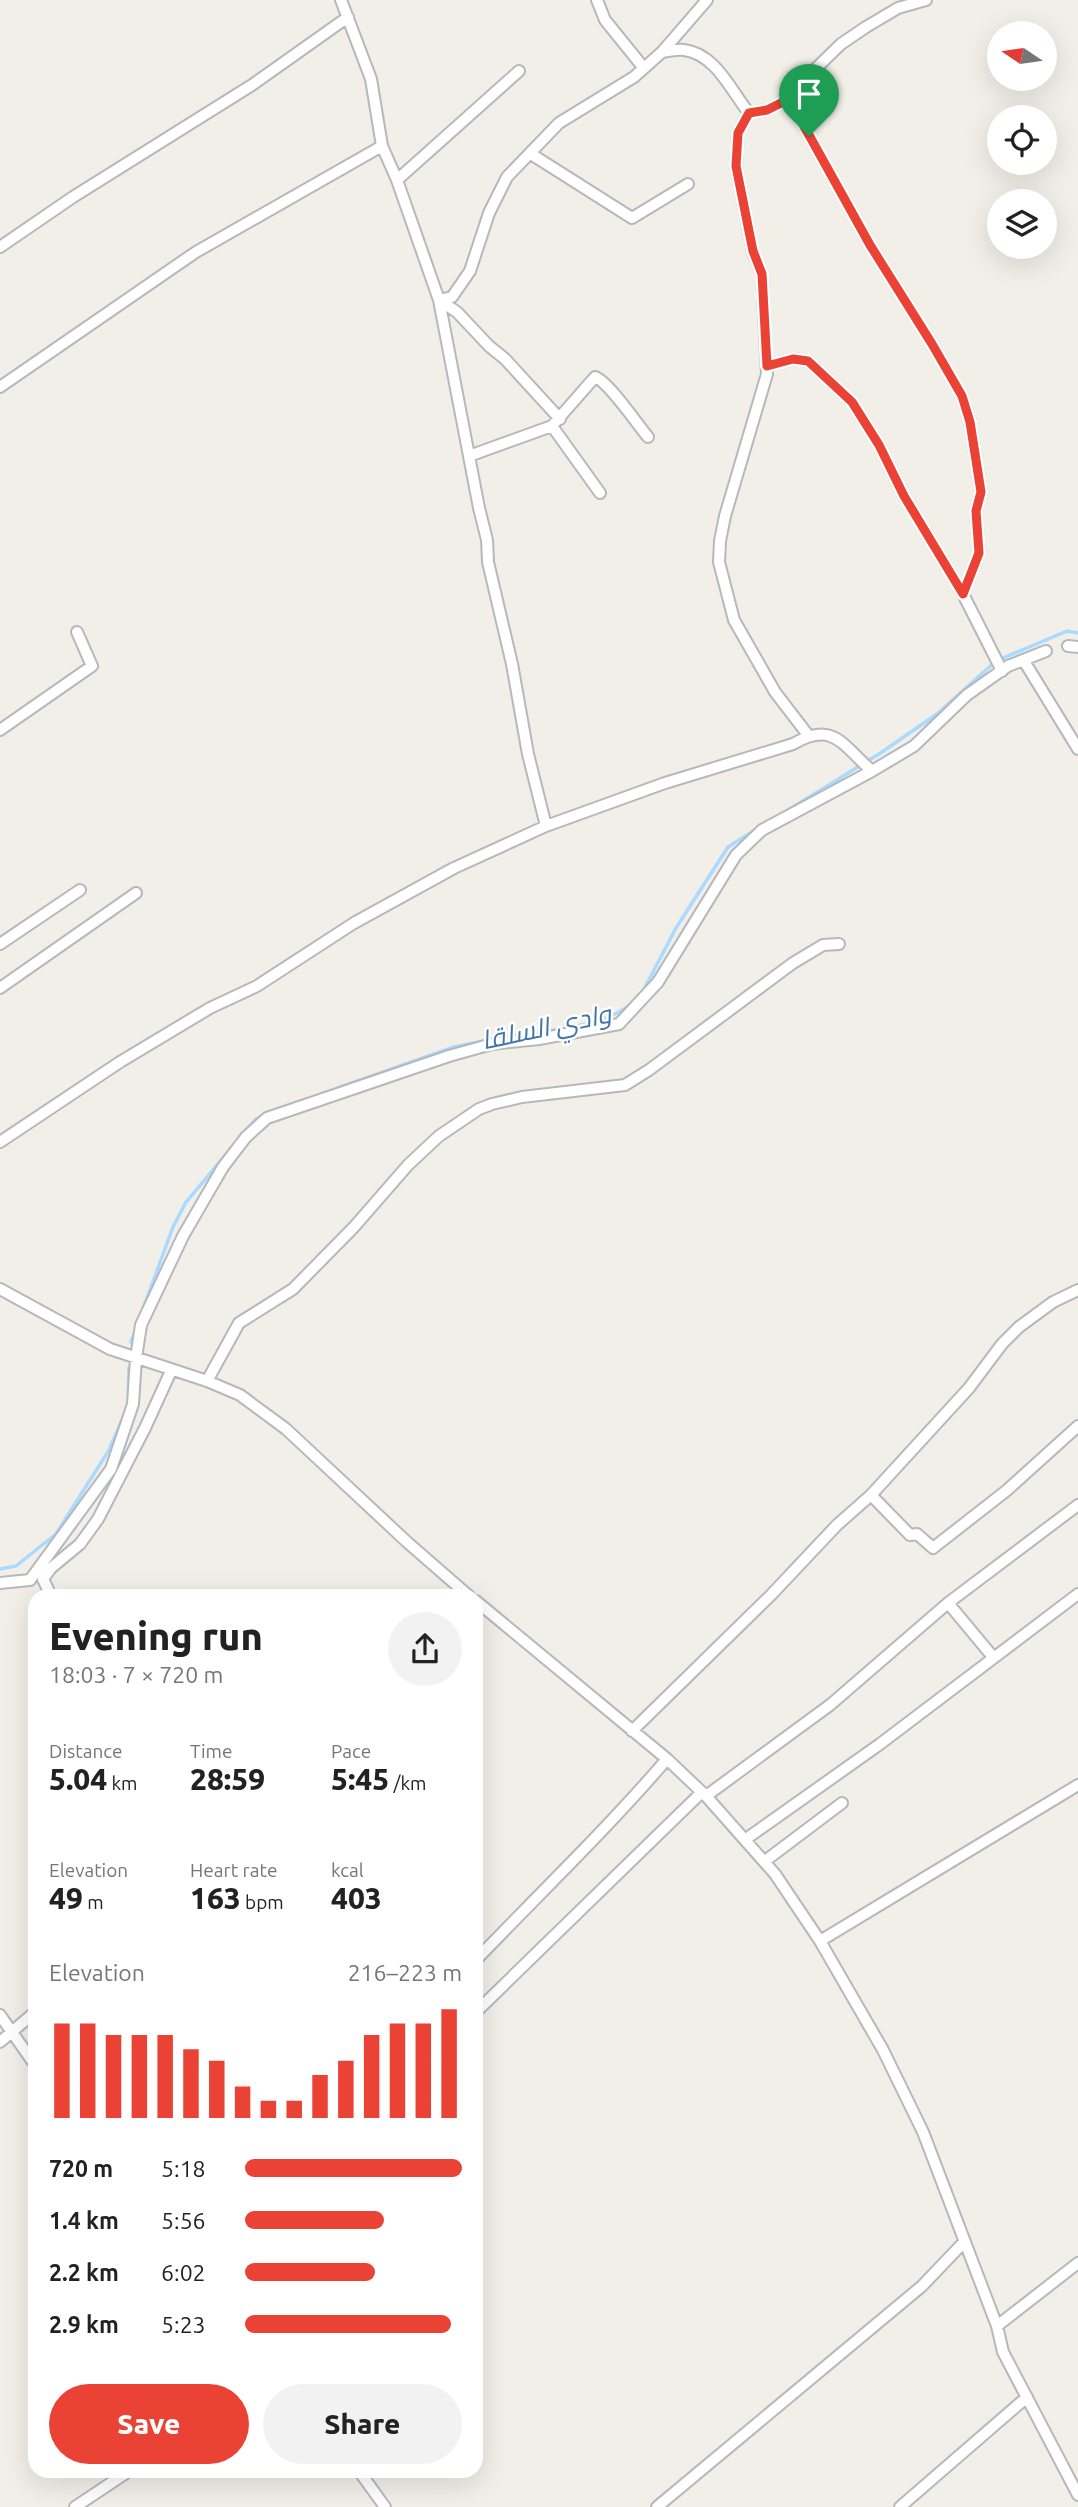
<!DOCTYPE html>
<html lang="en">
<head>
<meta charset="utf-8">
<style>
  :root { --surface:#fff; --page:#f2f2f2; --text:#222; --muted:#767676; --accent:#ea4335 }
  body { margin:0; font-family:Ubuntu,Cairo,sans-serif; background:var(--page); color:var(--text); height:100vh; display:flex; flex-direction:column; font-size:26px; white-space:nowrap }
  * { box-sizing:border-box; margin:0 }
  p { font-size:23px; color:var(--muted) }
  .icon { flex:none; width:38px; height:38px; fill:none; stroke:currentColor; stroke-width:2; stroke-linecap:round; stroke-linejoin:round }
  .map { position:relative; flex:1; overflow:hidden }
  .details { position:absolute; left:28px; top:1589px; width:455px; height:889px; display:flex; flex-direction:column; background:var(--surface); border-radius:21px; box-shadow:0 7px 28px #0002 }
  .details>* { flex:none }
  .needle { width:46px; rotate:283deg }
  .tools { position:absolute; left:987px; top:21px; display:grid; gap:14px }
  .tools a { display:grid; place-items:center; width:70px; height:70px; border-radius:50%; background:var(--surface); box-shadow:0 7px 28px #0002; font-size:35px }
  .pin { position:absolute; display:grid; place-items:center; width:60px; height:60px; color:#fff; margin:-72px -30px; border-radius:50% 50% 50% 0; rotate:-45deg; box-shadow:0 0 7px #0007 }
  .pin .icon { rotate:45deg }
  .round { display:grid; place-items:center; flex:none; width:74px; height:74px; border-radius:37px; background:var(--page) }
  .head { display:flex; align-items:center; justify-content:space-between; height:119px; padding:0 21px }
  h1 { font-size:38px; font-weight:800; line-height:52px }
  .metrics { display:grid; grid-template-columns:repeat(3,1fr); gap:10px; height:119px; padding:7px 21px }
  .metrics div { display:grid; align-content:center }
  .metrics b { font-size:30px; font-weight:800 }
  .metrics small { font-size:19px; font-weight:400 }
  .metrics p { font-size:19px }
  .chart { height:196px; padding:14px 21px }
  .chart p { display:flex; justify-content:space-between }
  .chart svg { width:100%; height:126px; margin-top:7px; stroke:var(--accent); stroke-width:6 }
  .primary-button { display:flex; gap:14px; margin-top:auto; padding:14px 21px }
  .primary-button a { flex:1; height:80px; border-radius:42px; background:var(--accent); color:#fff; font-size:28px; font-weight:800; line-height:80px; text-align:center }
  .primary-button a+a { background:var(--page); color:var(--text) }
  ul { padding:0 21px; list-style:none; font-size:23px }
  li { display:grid; grid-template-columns:112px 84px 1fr; align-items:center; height:52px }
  li i { height:18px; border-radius:9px; background:var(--accent) }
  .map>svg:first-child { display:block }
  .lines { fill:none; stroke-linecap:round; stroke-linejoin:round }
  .stream { stroke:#aadaff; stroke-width:3.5 }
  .minor-casing { stroke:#b5b8bc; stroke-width:14 }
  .minor { stroke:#fff; stroke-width:10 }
  .route-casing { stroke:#fff; stroke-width:14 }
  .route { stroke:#ea4335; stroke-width:9 }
  .labels { text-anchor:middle; stroke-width:5; stroke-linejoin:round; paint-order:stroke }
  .water-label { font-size:26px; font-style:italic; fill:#4174aa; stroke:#fff }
</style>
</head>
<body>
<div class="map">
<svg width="1078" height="2507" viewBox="0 0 1078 2507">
  <rect width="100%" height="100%" fill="#f1efe8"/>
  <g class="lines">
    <!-- stream -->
    <path class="stream" d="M777,817l105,-65 55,-38 59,-53 71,-30 11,2
      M642,993l34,-65 52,-81 27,-17
      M505,1038c37,-7 97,-10 126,-34
      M338,1088l116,-41 30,-6
      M245,1132l11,-13 9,-4
      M143,1309l30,-82 13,-25 47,-56
      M131,1342l4,-10
      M128,1405l1,-37
      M0,1569l16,-3 40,-32 53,-84 14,-32"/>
    <!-- minor casing -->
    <g class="minor-casing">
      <path id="minor" d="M341,0l30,79 11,67 15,34 42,120 40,208 8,32 1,22 24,102 16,90 18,72
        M597,0l8,20 38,47
        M662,52c6,-1 15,-3 22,-2 32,4 47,41 65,63l18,-3 22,-11 18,-22 34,-33 25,-17 32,-19 28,-8
        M789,99l81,146 62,99 30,52 8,26 11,70 -5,19 3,42 -16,41
        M749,113l-11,20 -2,33 17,86 9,22 5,100 -42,142 -5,25 -1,21 15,58 41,72 33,43
        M531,154l101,64 56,-34
        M397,180l122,-109
        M0,247l73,-50 179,-112 96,-68
        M439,300l13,-3 18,-26 19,-58 18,-36 52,-54 75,-46 28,-25 45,-52
        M439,300l18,12 32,34 16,13 55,60
        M767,366l26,-7 15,2 44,41 27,43 25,51 59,98 39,77
        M0,387l196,-135 186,-106
        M552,426l48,67
        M469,456l83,-30 43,-49c13,4 42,47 53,60
        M1068,646l10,1
        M1024,661l54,88
        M0,730l92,-64 -15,-34
        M0,944l80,-54
        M0,988l136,-95
        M0,1142l120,-80 90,-54 47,-22 97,-63 100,-55 92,-42 119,-43 128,-39c41,-24 50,2 79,27
        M0,1289l110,60 97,32 33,14 46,34 121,113 62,54
        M207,1381l32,-58 54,-34 61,-62 54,-62 31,-29 40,-27 13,-5 30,-7 103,-12 24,-15 144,-107 30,-18 16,-1
        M871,1495l39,40 7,-1 16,14 73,-57 72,-65
        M0,1583l30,-3 81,-111 22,-65 3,-46 5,-33 42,-89 40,-69 23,-30 21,-19 182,-62 43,-12 47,-5 80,-15 39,-42 78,-127 26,-25 110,-59 42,-25 53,-51 41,-29 38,-15
        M51,1596l-8,-17 8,-11 29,-24 18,-25 47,-91 26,-57
        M476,1601l191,158 39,37 69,78 45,67 63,109 40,82 74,194 6,26 75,143
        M948,1603l45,54
        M632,1731l139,-136 66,-70 34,-30 98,-107 33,-44 17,-17 34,-25 25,-12
        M706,1796l124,-91 118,-102 130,-98
        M746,1839l134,-95 198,-150
        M765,1861l77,-58
        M820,1941l258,-156
        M476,1960c64,-67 131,-131 191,-201
        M476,2012l226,-220
        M0,2015l35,50
        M0,2042l35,-30
        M997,2326l81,-63
        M359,2471l26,36
        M75,2507l54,-36
        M657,2507l265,-221 42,-44
        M900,2507l127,-110"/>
    </g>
    <!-- minor -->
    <use href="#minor" class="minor"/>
  </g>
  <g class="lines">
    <!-- route casing -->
    <g class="route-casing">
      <path id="route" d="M789,99l81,146 62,99 30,52 8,26 11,70 -5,19 3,42 -16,41 -59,-98 -25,-51 -27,-43 -44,-41 -15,-2 -26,7 -5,-92 -9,-23 -17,-85 2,-33 11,-20 18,-3z"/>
    </g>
    <!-- route -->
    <use href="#route" class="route"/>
  </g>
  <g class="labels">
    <!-- water labels -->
    <g class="water-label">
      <text transform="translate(546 1027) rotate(-12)" y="9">وادي السلقا</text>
    </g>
  </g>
</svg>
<div class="tools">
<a><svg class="needle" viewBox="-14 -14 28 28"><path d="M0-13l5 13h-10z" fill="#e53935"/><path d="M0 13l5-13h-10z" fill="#767676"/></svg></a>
<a><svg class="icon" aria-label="locate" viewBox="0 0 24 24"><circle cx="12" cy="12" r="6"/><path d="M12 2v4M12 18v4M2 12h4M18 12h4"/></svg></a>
<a><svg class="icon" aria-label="layers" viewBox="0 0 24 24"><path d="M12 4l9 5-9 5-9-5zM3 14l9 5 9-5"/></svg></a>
</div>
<div class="pin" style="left:809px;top:136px;background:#1e9e55"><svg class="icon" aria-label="arrive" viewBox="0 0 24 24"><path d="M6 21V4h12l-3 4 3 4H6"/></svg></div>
<section class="details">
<div class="head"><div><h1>Evening run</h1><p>18:03 · 7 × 720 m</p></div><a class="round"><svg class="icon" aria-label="share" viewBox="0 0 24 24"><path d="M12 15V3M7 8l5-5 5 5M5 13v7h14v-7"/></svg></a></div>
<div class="metrics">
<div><p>Distance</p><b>5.04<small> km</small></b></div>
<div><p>Time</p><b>28:59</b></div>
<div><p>Pace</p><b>5:45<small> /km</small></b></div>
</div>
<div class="metrics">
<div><p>Elevation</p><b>49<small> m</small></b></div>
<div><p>Heart rate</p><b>163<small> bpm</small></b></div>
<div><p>kcal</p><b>403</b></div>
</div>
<div class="chart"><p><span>Elevation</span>216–223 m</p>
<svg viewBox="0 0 160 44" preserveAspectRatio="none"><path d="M5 44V11M15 44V11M25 44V15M35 44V15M45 44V15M55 44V20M65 44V24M75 44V33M85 44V38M95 44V38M105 44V29M115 44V24M125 44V15M135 44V11M145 44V11M155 44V6"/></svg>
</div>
<ul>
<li><b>720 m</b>5:18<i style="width:100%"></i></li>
<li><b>1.4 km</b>5:56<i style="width:64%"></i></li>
<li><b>2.2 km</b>6:02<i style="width:60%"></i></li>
<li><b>2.9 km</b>5:23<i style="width:95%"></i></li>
</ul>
<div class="primary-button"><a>Save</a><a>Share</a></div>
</section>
</div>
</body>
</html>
